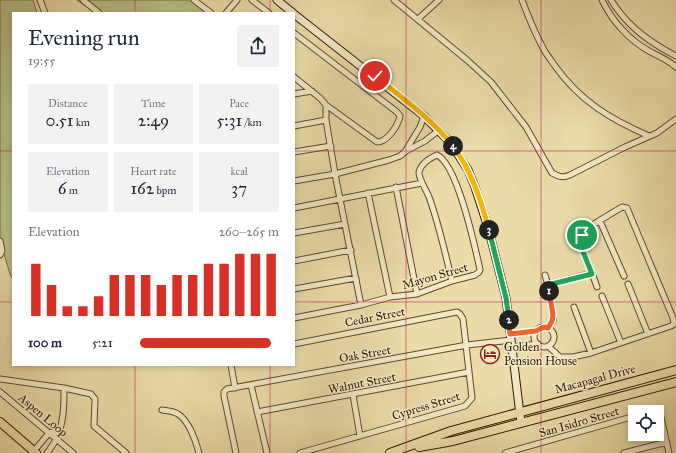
<!DOCTYPE html>
<html lang="en">
<head>
<meta charset="utf-8">
<style>
  :root { --surface:#fff; --page:#f2f2f3; --text:#1f2937; --muted:#747a83; --accent:#d93025 }
  body { margin:0; font-family:"IM FELL Great Primer",serif; background:var(--page); color:var(--text); height:100vh; display:flex; flex-direction:column; font-size:15px; white-space:nowrap }
  * { box-sizing:border-box; margin:0 }
  p { font-size:13px; color:var(--muted) }
  .icon { flex:none; width:22px; height:22px; fill:none; stroke:currentColor; stroke-width:2; stroke-linecap:round; stroke-linejoin:round }
  .map { position:relative; flex:1; overflow:hidden }
  .sheet { position:absolute; left:12px; top:12px; width:283px; height:354px; display:flex; flex-direction:column; background:var(--surface); border-radius:0px; box-shadow:0 2px 6px #0003 }
  .sheet>* { flex:none }
  .controls { position:absolute; left:628px; top:405px; display:grid; gap:8px }
  .controls a { display:grid; place-items:center; width:36px; height:36px; border-radius:0px; background:var(--surface); box-shadow:0 2px 6px #0003; font-size:20px }
  .pin { position:absolute; display:grid; place-items:center; width:34px; height:34px; color:#fff; margin:-17px; border:2px solid #fff; border-radius:50%; box-shadow:0 1px 4px #0007 }
  .km { position:absolute; width:20px; height:20px; margin:-10px; border-radius:50%; background:#222; color:#fff; font-size:11px; line-height:20px; text-align:center }
  .round { display:grid; place-items:center; flex:none; width:42px; height:42px; border-radius:0px; background:var(--page) }
  .overview { display:flex; align-items:center; justify-content:space-between; height:68px; padding:0 16px }
  h1 { font-size:22px; font-weight:600; line-height:30px }
  .metrics { display:grid; grid-template-columns:repeat(3,1fr); gap:6px; height:68px; padding:4px 16px }
  .metrics div { display:grid; align-content:center; border-radius:0px; background:var(--page); text-align:center }
  .metrics b { font-size:17px; font-weight:600 }
  .metrics small { font-size:11px; font-weight:400 }
  .metrics p { font-size:11px }
  .chart { height:112px; padding:8px 16px }
  .chart p { display:flex; justify-content:space-between }
  .chart svg { width:100%; height:72px; margin-top:4px; stroke:var(--accent); stroke-width:6 }
  ul { padding:0 16px; list-style:none; font-size:13px }
  li { display:grid; grid-template-columns:64px 48px 1fr; align-items:center; height:30px }
  li i { height:10px; border-radius:5px; background:var(--accent) }
  .map>svg:first-child { display:block }
  .green { fill:#b7c087; stroke:#756c44 }
  .lines { fill:none; stroke-linecap:round; stroke-linejoin:round }
  .street-casing { stroke:#614a2b; stroke-width:7 }
  .secondary-casing { stroke:#331901; stroke-width:9 }
  .primary-casing { stroke:#331901; stroke-width:10 }
  .street { stroke:#f1e8c6; stroke-width:5 }
  .secondary { stroke:#f1e8c6; stroke-width:7 }
  .primary { stroke:#eadba8; stroke-width:8 }
  .split-1-casing { stroke:#fff; stroke-width:8 }
  .split-2-casing { stroke:#fff; stroke-width:8 }
  .split-3-casing { stroke:#fff; stroke-width:8 }
  .split-4-casing { stroke:#fff; stroke-width:8 }
  .split-5-casing { stroke:#fff; stroke-width:8 }
  .split-1 { stroke:#22a559; stroke-width:5 }
  .split-2 { stroke:#f0652b; stroke-width:5 }
  .split-3 { stroke:#22a559; stroke-width:5 }
  .split-4 { stroke:#f5b400; stroke-width:5 }
  .split-5 { stroke:#f5b400; stroke-width:5 }
  .grid { fill:none; stroke:#c2185b; stroke-width:1; stroke-opacity:0.55 }
  .labels { text-anchor:middle; stroke-width:3; stroke-linejoin:round; paint-order:stroke }
  .street-label { font-size:12px; fill:#331901; stroke:#f1e8c6 }
  .poi-label { font-size:12px; fill:#331901; stroke:#f1e8c6; text-anchor:start }
</style>
</head>
<body>
<div class="map">
<svg width="676" height="453" viewBox="0 0 676 453">
  <rect width="100%" height="100%" fill="#eadba8"/>
  <filter id="stains"><feTurbulence type="fractalNoise" baseFrequency=".005" numOctaves="4"/><feColorMatrix values="0 0 0 0 .2 0 0 0 0 .09 0 0 0 0 .02 0 0 0 .5 -.17"/></filter>
  <radialGradient id="worn" r=".72"><stop offset=".6" stop-color="#630" stop-opacity="0"/><stop offset="1" stop-color="#630" stop-opacity=".3"/></radialGradient>
  <!-- green -->
  <path class="green" d="M0,0h33l4,13h-24v267l-3,-6 -10,-33z
    M77,0h116l17,13h-114z"/>
  <g class="lines">
    <!-- street casing -->
    <g class="street-casing">
      <path id="street" d="M40,0l5,13
        M83,0l16,13
        M194,0l17,13
        M252,0l17,13
        M394,0l73,60 24,22 35,45 26,46c7,4 11,5 18,2l55,-28 32,-14 19,-14
        M522,0c6,16 13,33 21,48 3,6 8,12 12,18 25,35 55,53 94,70
        M602,0c10,21 27,40 47,51 9,5 19,9 27,16
        M611,0c16,26 38,42 65,56
        M226,13l11,-13
        M418,19l21,-19
        M294,33l103,79 3,4 -1,4c-3,8 -12,22 -22,22l-51,-37
        M294,77l26,21 6,7v15l9,54 26,131
        M294,94l18,-3
        M294,126l32,-6
        M406,150l14,-23 4,-11
        M294,152l37,-6
        M294,181l41,-7 54,-14 11,-4 6,-5 19,-10 14,-11
        M396,187l21,107
        M368,193l22,104
        M294,208l128,-25
        M600,221l24,55
        M294,233l51,-9
        M0,241l2,10 -2,4
        M294,261l57,-11
        M592,273l5,14
        M545,275l3,10
        M628,284l20,50
        M294,289l62,-11
        M602,296l19,47
        M574,307l17,46
        M294,318l67,-13 29,-8 27,-3 35,-13 23,-6 4,-3 1,-2 -1,-5c-5,-22 -22,-101 -42,-110 -7,3 -16,9 -18,17 -1,6 8,19 10,25 10,27 16,56 23,84
        M534 337a10 10 0 1 1 20 0a10 10 0 1 1-20 0Z
        M548,328l5,-7v-6l-5,-30 44,-12 -12,-29 4,-14 38,-23 5,1 46,110 1,6 -3,2 -80,27 -18,4h-13l-12,-11
        M510,334l26,-3
        M294,344l163,-32 3,2 3,5 9,79 -7,8 -165,47
        M512,347l26,-3
        M231,365l4,23
        M0,379l64,9 27,6 4,5 -1,27 32,27
        M251,385l16,68
        M0,392l73,61
        M353,395l7,41
        M162,410c6,1 11,1 16,4 11,7 18,27 21,39
        M257,412l212,-40
        M650,412l6,-1 4,2 9,40
        M34,451l15,-18 9,-2
        M47,453c3,-4 7,-9 9,-14 8,-15 8,-34 8,-51
        M236,453l-12,-57v-4l3,-3 240,-44 44,-5
        M505,453l130,-37
        M624,453l43,-11"/>
    </g>
    <!-- secondary casing -->
    <g class="secondary-casing">
      <path id="secondary" d="M277,0l16,13
        M294,14l130,102 26,26 18,28 7,17 13,40 18,71 15,125"/>
    </g>
    <!-- primary casing -->
    <g class="primary-casing">
      <path id="primary" d="M0,422l36,31
        M419,447l34,-6 223,-59
        M390,453l61,-22 225,-61"/>
    </g>
    <!-- street -->
    <use href="#street" class="street"/>
    <!-- secondary -->
    <use href="#secondary" class="secondary"/>
    <!-- primary -->
    <use href="#primary" class="primary"/>
  </g>
  <g class="lines">
    <!-- split-1 casing -->
    <g class="split-1-casing">
      <path id="split-1" d="M549,291l-1,-6 44,-11 -12,-30 2,-9"/>
    </g>
    <!-- split-2 casing -->
    <g class="split-2-casing">
      <path id="split-2" d="M509,320l1,14 26,-3 8,-4 4,1 4,-7 1,-6 -4,-24"/>
    </g>
    <!-- split-3 casing -->
    <g class="split-3-casing">
      <path id="split-3" d="M489,230l17,68 3,22"/>
    </g>
    <!-- split-4 casing -->
    <g class="split-4-casing">
      <path id="split-4" d="M453,146c18,24 28,54 36,84"/>
    </g>
    <!-- split-5 casing -->
    <g class="split-5-casing">
      <path id="split-5" d="M375,76c27,22 56,42 78,70"/>
    </g>
    <!-- split-1 -->
    <use href="#split-1" class="split-1"/>
    <!-- split-2 -->
    <use href="#split-2" class="split-2"/>
    <!-- split-3 -->
    <use href="#split-3" class="split-3"/>
    <!-- split-4 -->
    <use href="#split-4" class="split-4"/>
    <!-- split-5 -->
    <use href="#split-5" class="split-5"/>
  </g>
  <!-- grid -->
  <path class="grid" d="M135,0v13M270,0v13M406,0v453M541,0v453M0,151h13M294,151h382M0,302h13M294,302h382M135,365v88M270,365v88"/>
  <!-- icons -->
  <defs>
    <g id="hotel-ring" transform="scale(1)"><circle r="9.5" fill="#f1e8c6" stroke="#8f2418" stroke-width="1.5"/><path d="M-6-4.5h1.5V1H6V5H4.5V3h-9V5H-6ZM-4 0a1.8 1.8 0 1 1 3.6 0ZM.5 0V-2.5h3Q6-2.5 6 0Z" fill="#8f2418"/></g>
  </defs>
  <g fill-rule="evenodd">
    <use href="#hotel-ring" x="490" y="354"/>
  </g>
  <g class="labels">
    <!-- street labels -->
    <g class="street-label">
      <text transform="translate(435 276) rotate(-16)" y="4">Mayon Street</text>
      <text transform="translate(375 317) rotate(-11)" y="4">Cedar Street</text>
      <text transform="translate(365 354) rotate(-10)" y="4">Oak Street</text>
      <text transform="translate(595 379) rotate(-15)" y="4">Macapagal Drive</text>
      <text transform="translate(362 383) rotate(-11)" y="4">Walnut Street</text>
      <text transform="translate(426 406) rotate(-17)" y="4">Cypress Street</text>
      <text transform="translate(43 415) rotate(40)" y="4">Aspen Loop</text>
      <text transform="translate(579 422) rotate(-16)" y="4">San Isidro Street</text>
    </g>
    <!-- poi labels -->
    <g class="poi-label">
      <text x="504" y="351">Golden<tspan x="504" dy="14">Pension House</tspan></text>
    </g>
  </g>
  <rect width="100%" height="100%" filter="url(#stains)"/>
  <rect width="100%" height="100%" fill="url(#worn)"/>
</svg>
<div class="controls">
<a><svg class="icon" aria-label="locate" viewBox="0 0 24 24"><circle cx="12" cy="12" r="6"/><path d="M12 2v4M12 18v4M2 12h4M18 12h4"/></svg></a>
</div>
<div class="pin" style="left:582px;top:235px;background:#1e9e55"><svg class="icon" aria-label="arrive" viewBox="0 0 24 24"><path d="M6 21V4h12l-3 4 3 4H6"/></svg></div>
<div class="pin" style="left:375px;top:76px;background:#d93025"><svg class="icon" aria-label="check" viewBox="0 0 24 24"><path d="M5 12l5 5 9-10"/></svg></div>
<b class="km" style="left:549px;top:291px">1</b>
<b class="km" style="left:509px;top:320px">2</b>
<b class="km" style="left:489px;top:230px">3</b>
<b class="km" style="left:453px;top:146px">4</b>
<section class="sheet">
<div class="overview"><div><h1>Evening run</h1><p>19:55</p></div><a class="round"><svg class="icon" aria-label="share" viewBox="0 0 24 24"><path d="M12 15V3M7 8l5-5 5 5M5 13v7h14v-7"/></svg></a></div>
<div class="metrics">
<div><p>Distance</p><b>0.51<small> km</small></b></div>
<div><p>Time</p><b>2:49</b></div>
<div><p>Pace</p><b>5:31<small> /km</small></b></div>
</div>
<div class="metrics">
<div><p>Elevation</p><b>6<small> m</small></b></div>
<div><p>Heart rate</p><b>162<small> bpm</small></b></div>
<div><p>kcal</p><b>37</b></div>
</div>
<div class="chart"><p><span>Elevation</span>260–265 m</p>
<svg viewBox="0 0 160 44" preserveAspectRatio="none"><path d="M5 44V12M15 44V25M25 44V38M35 44V38M45 44V32M55 44V19M65 44V19M75 44V19M85 44V25M95 44V19M105 44V19M115 44V12M125 44V12M135 44V6M145 44V6M155 44V6"/></svg>
</div>
<ul>
<li><b>100 m</b>5:21<i style="width:94%"></i></li>
</ul>
</section>
</div>
</body>
</html>
